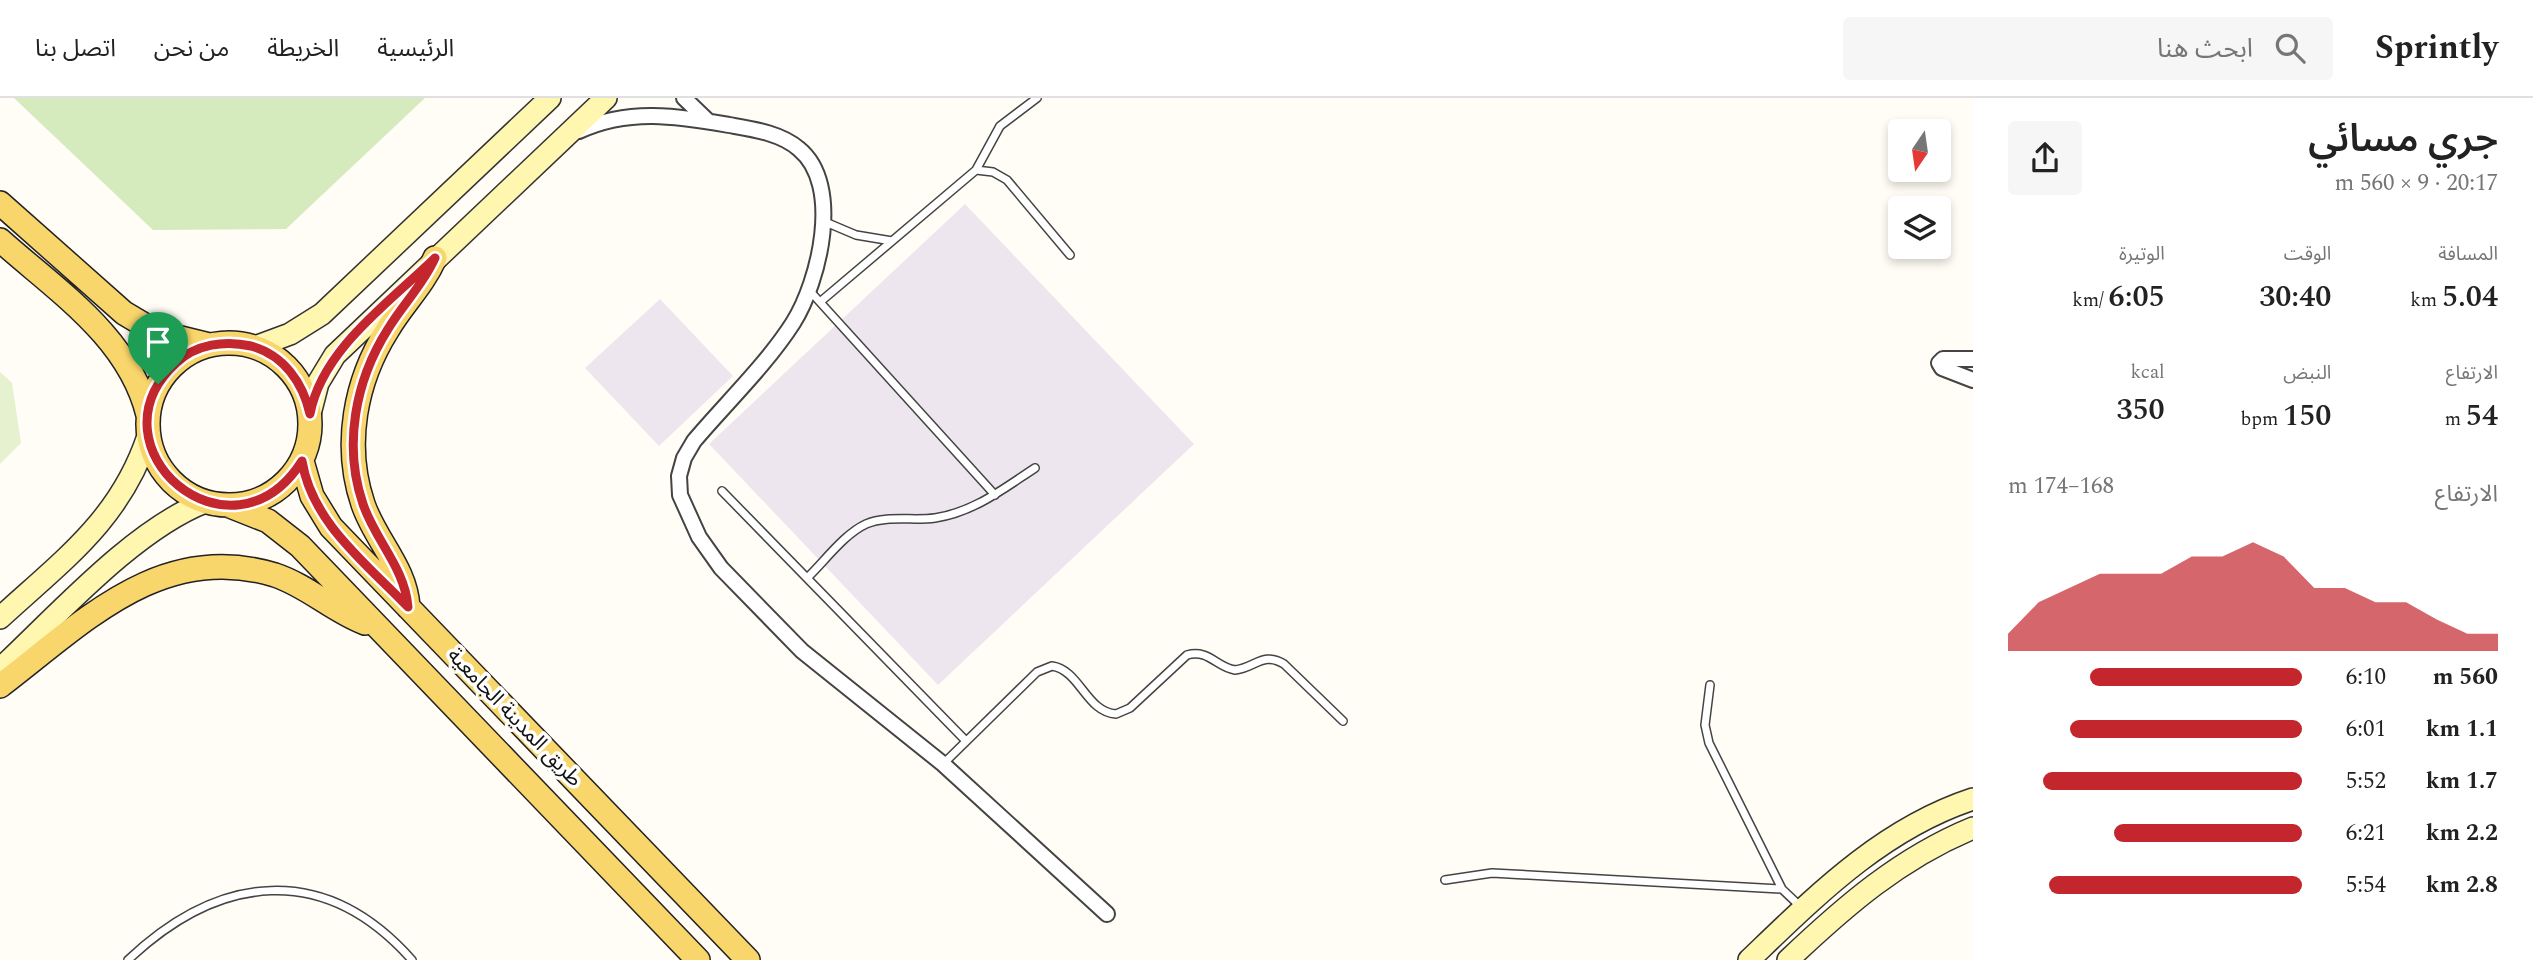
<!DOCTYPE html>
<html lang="ar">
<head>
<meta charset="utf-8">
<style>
  :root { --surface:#fff; --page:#f6f6f6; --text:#222; --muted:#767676; --line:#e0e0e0; --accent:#c4262e }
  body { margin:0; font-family:Spectral,"Noto Sans Arabic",serif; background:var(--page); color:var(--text); direction:rtl; height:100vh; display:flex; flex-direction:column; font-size:26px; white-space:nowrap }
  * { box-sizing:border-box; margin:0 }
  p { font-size:23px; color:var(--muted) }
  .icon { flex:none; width:38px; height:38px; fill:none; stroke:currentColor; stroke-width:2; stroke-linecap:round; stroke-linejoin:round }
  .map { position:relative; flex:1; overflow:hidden; direction:ltr }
  .details { display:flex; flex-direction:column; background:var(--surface); width:560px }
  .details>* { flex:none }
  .needle { width:46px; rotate:193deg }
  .tools { position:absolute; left:1888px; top:21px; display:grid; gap:14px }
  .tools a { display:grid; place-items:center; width:63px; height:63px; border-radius:7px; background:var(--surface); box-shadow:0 4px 10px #0003; font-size:35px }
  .pin { position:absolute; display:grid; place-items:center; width:60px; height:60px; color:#fff; margin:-72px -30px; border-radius:50% 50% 50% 0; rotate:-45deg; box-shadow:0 0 7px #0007 }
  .pin .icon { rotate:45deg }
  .round { display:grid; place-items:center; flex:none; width:74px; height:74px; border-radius:7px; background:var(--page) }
  .head { display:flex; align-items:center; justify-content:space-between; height:119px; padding:0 35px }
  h1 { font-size:38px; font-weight:600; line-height:52px }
  .metrics { display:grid; grid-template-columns:repeat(3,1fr); gap:10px; height:119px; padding:7px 35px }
  .metrics div { display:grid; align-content:center }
  .metrics b { font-size:30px; font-weight:600 }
  .metrics small { font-size:19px; font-weight:400 }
  .metrics p { font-size:19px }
  .chart { height:196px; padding:14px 35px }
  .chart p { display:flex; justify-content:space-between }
  .chart svg { width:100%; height:126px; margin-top:7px; fill:var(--accent); opacity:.7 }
  ul { padding:0 35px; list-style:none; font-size:23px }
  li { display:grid; grid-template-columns:112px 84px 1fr; align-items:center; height:52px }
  li i { height:18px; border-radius:9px; background:var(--accent) }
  header { display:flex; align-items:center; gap:42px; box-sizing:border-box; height:98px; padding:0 35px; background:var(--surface); border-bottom:2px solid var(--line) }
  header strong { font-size:33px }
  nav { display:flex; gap:38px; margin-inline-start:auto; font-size:24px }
  .search { width:490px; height:63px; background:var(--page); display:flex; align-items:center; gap:18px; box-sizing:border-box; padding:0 24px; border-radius:7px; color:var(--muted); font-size:26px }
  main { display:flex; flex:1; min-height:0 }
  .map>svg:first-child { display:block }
  .industrial { fill:#eee6ef }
  .green { fill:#d5ebbd }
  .pitch { fill:#e6f2cf }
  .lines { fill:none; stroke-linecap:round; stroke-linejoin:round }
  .lane-casing { stroke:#444; stroke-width:10 }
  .street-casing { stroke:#444; stroke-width:18 }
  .secondary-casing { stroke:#333; stroke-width:24 }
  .primary-casing { stroke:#222; stroke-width:26 }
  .lane { stroke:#fff; stroke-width:7 }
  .street { stroke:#fff; stroke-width:14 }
  .secondary { stroke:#fff6b0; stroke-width:21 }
  .primary { stroke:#f9d66b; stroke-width:23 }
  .route-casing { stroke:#fff; stroke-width:14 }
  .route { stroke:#c4262e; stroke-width:9 }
  .labels { text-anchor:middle; stroke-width:7; stroke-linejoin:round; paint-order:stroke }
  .street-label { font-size:21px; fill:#111; stroke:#fff }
</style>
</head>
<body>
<header>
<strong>Sprintly</strong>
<div class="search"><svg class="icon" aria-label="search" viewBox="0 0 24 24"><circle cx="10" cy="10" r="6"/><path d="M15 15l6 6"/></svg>ابحث هنا</div>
<nav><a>الرئيسية</a><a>الخريطة</a><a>من نحن</a><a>اتصل بنا</a></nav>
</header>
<main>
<section class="details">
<div class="head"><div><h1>جري مسائي</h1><p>20:17 · 9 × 560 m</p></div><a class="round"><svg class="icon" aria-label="share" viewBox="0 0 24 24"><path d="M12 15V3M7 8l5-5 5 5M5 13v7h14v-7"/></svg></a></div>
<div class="metrics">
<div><p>المسافة</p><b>5.04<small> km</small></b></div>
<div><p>الوقت</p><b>30:40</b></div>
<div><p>الوتيرة</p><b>6:05<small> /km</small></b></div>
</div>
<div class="metrics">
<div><p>الارتفاع</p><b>54<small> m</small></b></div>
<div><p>النبض</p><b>150<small> bpm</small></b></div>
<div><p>kcal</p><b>350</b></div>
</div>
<div class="chart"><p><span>الارتفاع</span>168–174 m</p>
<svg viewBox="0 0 160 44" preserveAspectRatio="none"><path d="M0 44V38L10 27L20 22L30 17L40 17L50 17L60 11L70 11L80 6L90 11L100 22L110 22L120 27L130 27L140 33L150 38L160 38V44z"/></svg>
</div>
<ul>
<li><b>560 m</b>6:10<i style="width:72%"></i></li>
<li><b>1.1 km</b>6:01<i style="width:79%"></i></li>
<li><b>1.7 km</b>5:52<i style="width:88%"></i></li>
<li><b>2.2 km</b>6:21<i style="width:64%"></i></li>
<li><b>2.8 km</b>5:54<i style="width:86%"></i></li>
</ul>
</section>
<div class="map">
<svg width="1973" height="862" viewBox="0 0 1973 862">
  <rect width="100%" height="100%" fill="#fffdf5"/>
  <!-- industrial -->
  <path class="industrial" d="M965,106l229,240 -256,241 -229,-241z
    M660,201l73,77 -74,70 -74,-78z"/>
  <!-- green -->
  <path class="green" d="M14,0h411l-139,131 -133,1z"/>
  <!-- pitch -->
  <path class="pitch" d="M0,274l12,11 9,60 -21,21z"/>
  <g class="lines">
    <!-- lane casing -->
    <g class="lane-casing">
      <path id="lane" d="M976,72l24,-44 37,-28
        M823,123l33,14 36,6
        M809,192l186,205
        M820,204l156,-132 17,2 14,8 63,75
        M722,393l244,250
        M807,480c17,-16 37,-44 59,-54 21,-9 47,-3 69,-6 39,-6 68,-29 100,-50
        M1710,587l-5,40 4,18 73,146
        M943,666l94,-92 15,-6c28,4 34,46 64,48l14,-6 57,-53c22,-6 29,12 48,15 20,-2 28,-19 49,-6l59,57
        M1445,782l47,-7 290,16 20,19
        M128,862c91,-86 196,-99 284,0"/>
    </g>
    <!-- street casing -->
    <g class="street-casing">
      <path id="street" d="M684,0l23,22
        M579,33c50,-23 97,-15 150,-6 23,4 52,8 70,24 44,36 20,133 -6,174 -27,42 -66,79 -99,118l-10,17 -5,18 1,19 19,42 22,31 81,83 141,113 164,150
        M1973,261h-30l-4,4 3,5 31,12"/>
    </g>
    <!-- secondary casing -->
    <g class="secondary-casing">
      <path id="secondary" d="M255,249l35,-13 32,-20 228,-216
        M310,316l8,-31 17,-28 271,-257
        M0,520c63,-58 120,-98 148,-182
        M0,571c57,-53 133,-139 205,-167
        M1749,862c68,-65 133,-131 224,-161
        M1788,862c57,-54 112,-102 185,-132"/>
    </g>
    <!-- primary casing -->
    <g class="primary-casing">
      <path id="primary" d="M0,105l124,110 32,19 53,13
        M0,142c57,51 129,97 148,175
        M148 326a81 81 0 1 1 162 0a81 81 0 1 1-162 0Z
        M302,363l10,35 19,31 417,433
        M230,408l38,15 32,25 398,414
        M408,509c-2,-39 -33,-67 -45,-103 -20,-59 -8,-123 25,-175 15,-25 35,-44 47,-71
        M0,588c83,-63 161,-146 275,-111 33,11 58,36 90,48"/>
    </g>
    <!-- lane -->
    <use href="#lane" class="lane"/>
    <!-- street -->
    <use href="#street" class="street"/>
    <!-- secondary -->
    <use href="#secondary" class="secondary"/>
    <!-- primary -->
    <use href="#primary" class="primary"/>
  </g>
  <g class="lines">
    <!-- route casing -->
    <g class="route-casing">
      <path id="route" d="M435,160c-12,27 -32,46 -47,71 -33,52 -45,117 -25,175 12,36 42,64 45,103 -41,-43 -96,-84 -106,-146 -71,112 -217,-14 -126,-98 20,-19 49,-23 75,-17 33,9 52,37 59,68 12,-65 80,-112 125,-156z"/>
    </g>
    <!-- route -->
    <use href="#route" class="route"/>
  </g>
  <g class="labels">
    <!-- street labels -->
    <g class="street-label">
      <text transform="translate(515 619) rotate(46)" y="7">طريق المدينة الجامعية</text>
    </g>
  </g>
</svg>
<div class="tools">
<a><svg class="needle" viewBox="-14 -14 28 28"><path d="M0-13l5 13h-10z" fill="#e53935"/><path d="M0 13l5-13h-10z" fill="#767676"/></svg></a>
<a><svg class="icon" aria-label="layers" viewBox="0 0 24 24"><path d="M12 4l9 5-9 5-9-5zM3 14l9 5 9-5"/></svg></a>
</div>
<div class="pin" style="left:158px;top:286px;background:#1e9e55"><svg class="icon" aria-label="arrive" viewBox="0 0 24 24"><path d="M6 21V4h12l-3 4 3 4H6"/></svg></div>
</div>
</main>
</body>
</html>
